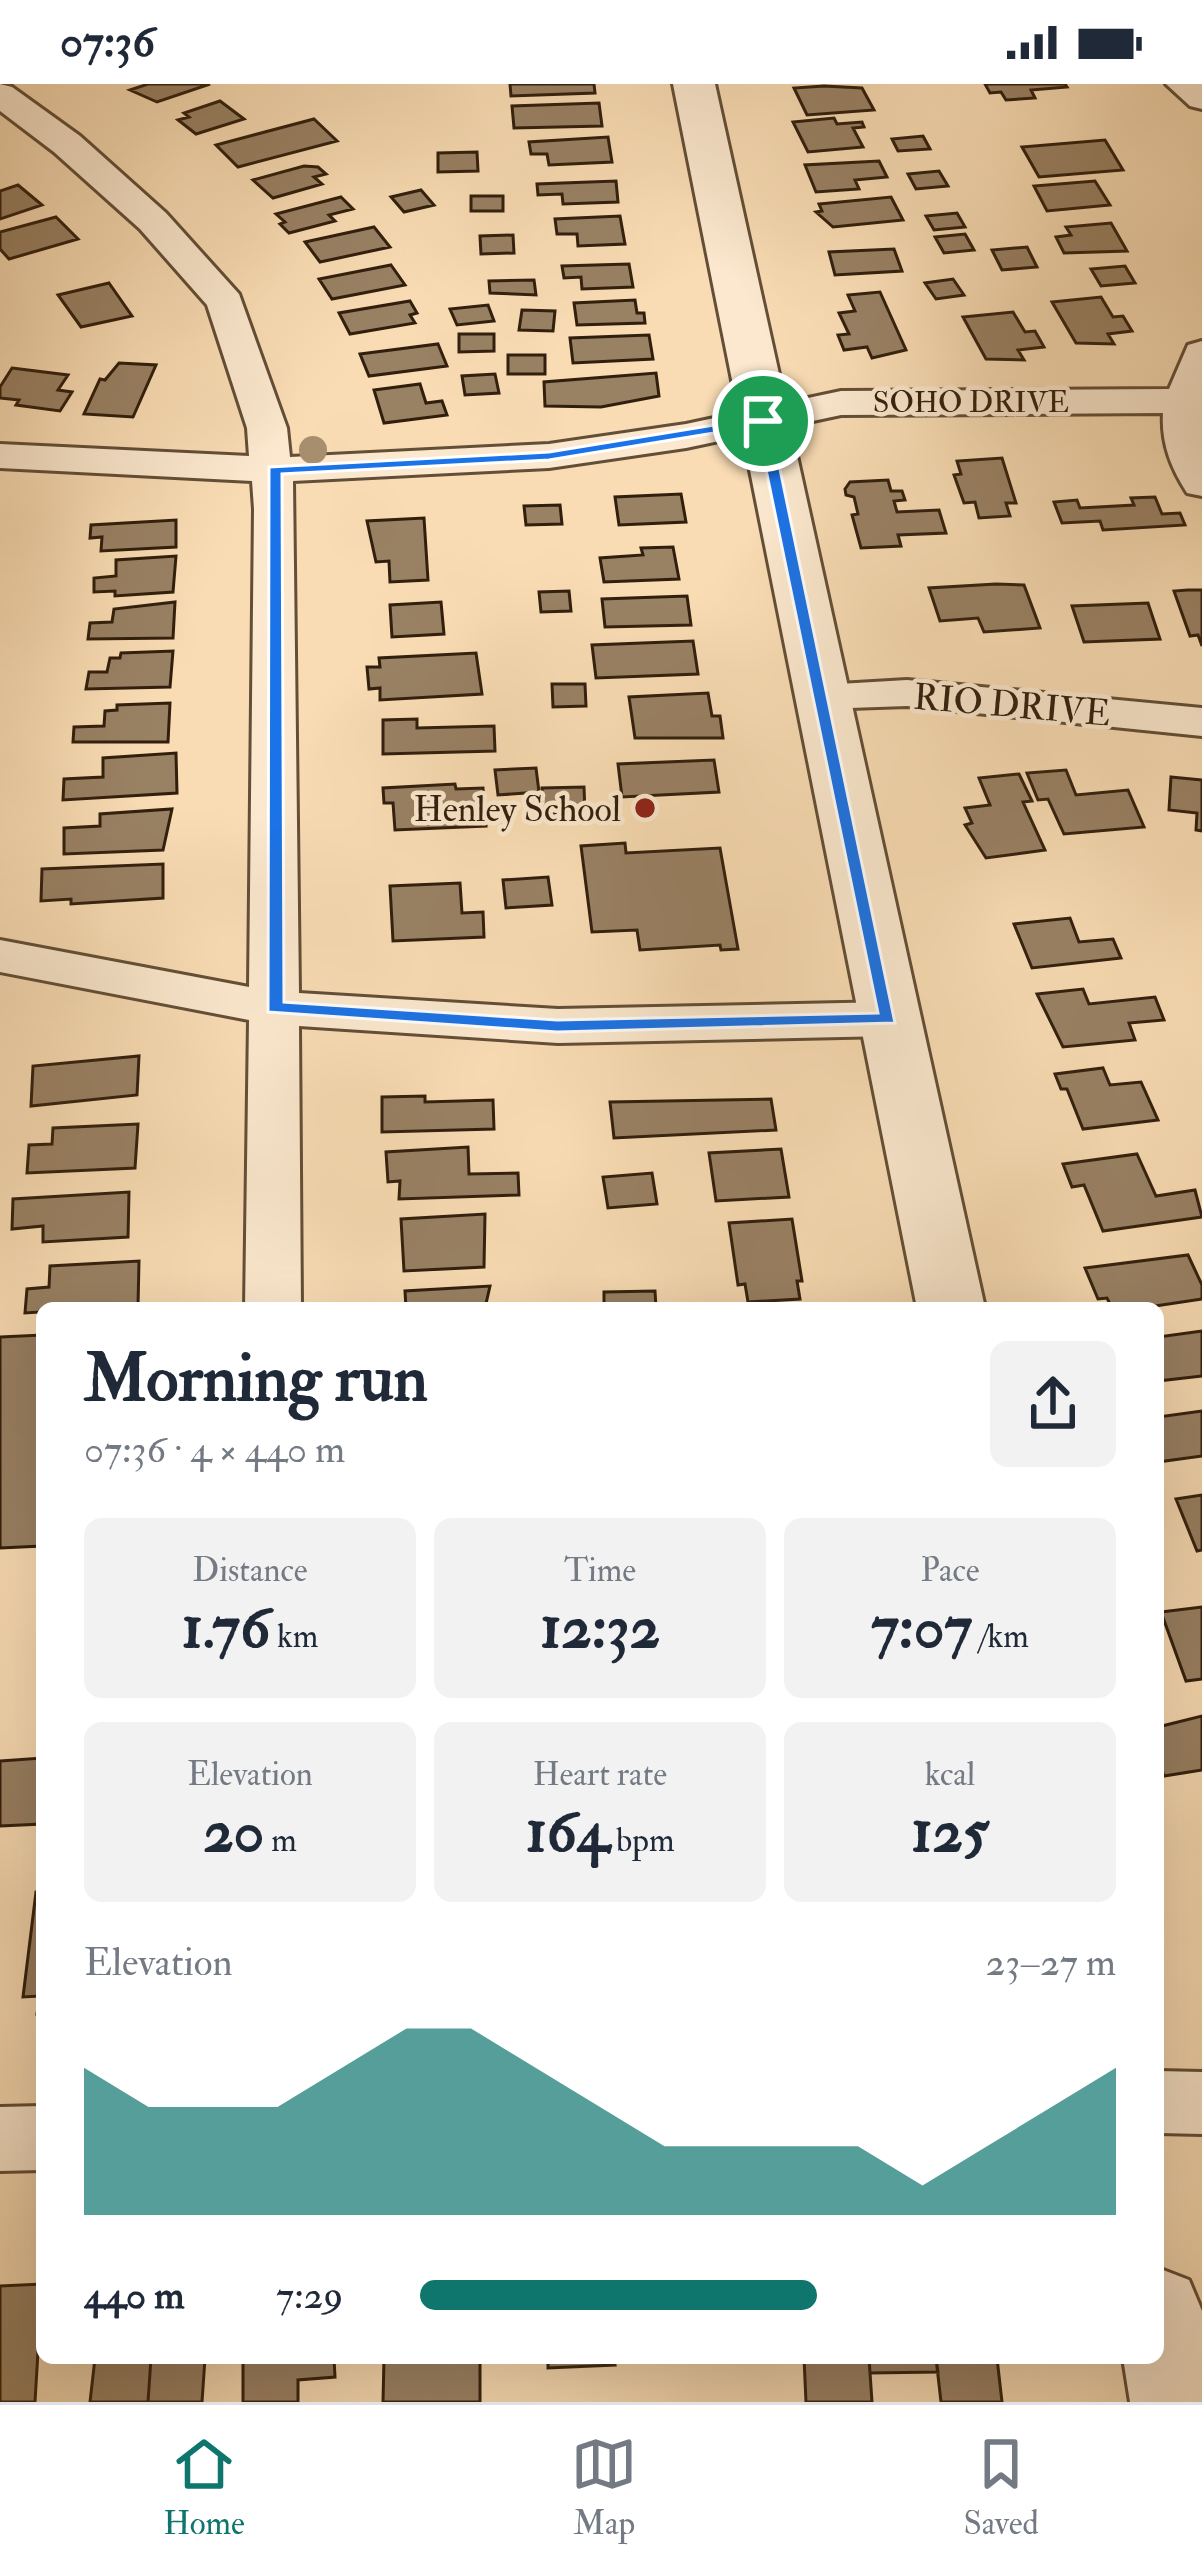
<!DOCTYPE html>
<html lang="en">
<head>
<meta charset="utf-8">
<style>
  :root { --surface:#fff; --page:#f2f2f3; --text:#1f2937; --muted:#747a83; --line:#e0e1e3; --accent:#0f766e }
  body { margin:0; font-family:"IM FELL Double Pica",serif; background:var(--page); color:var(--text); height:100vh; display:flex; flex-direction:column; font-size:45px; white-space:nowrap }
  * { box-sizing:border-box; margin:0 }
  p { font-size:39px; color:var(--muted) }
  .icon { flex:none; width:66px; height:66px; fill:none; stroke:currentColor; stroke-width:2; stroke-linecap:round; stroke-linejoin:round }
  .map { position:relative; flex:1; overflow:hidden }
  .details { position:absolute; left:36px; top:1218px; width:1128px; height:1062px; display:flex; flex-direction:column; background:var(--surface); border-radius:18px; box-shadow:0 12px 48px #0002 }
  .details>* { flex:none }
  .pin { position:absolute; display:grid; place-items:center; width:102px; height:102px; color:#fff; margin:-51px; border:6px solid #fff; border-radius:50%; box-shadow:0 3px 12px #0007 }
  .round { display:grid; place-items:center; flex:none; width:126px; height:126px; border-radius:18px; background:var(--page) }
  .head { display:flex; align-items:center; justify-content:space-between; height:204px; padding:0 48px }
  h1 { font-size:66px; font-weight:700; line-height:90px }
  .metrics { display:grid; grid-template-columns:repeat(3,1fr); gap:18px; height:204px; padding:12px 48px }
  .metrics div { display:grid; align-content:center; border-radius:18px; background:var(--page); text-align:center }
  .metrics b { font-size:60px; font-weight:700 }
  .metrics small { font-size:33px; font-weight:400 }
  .metrics p { font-size:33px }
  .chart { height:336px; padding:24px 48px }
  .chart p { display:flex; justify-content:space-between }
  .chart svg { width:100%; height:216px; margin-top:12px; fill:var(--accent); opacity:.7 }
  ul { padding:0 48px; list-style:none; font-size:39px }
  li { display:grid; grid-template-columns:192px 144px 1fr; align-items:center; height:90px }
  li i { height:30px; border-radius:15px; background:var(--accent) }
  .status { display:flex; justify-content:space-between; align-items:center; height:84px; padding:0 60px; background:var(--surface); direction:ltr }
  .status svg { height:33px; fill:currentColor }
  .dock { display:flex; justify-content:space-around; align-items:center; height:168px; border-top:3px solid var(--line); background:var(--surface); font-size:33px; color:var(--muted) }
  .dock a { display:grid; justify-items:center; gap:6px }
  .dock .selected { color:var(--accent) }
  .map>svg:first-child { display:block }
  .building { fill:#998164; stroke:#311f0d; stroke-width:3 }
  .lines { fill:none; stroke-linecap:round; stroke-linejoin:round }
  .minor-casing { stroke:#634e37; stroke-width:6 }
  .tertiary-casing { stroke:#634e37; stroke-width:6 }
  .minor { fill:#fbe8ce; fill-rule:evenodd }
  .tertiary { fill:#fbe8ce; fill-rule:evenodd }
  .tree { fill:#a68e6f }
  .route { fill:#1a73e8; stroke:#fff; stroke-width:3; fill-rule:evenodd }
  .poi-dot { fill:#8f2418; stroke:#fbe8ce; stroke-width:4.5 }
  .labels { text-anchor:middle; stroke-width:9; stroke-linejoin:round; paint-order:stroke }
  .far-street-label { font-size:30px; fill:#311f0d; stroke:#fbe8ce }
  .street-label { font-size:36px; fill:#311f0d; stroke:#fbe8ce }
  .poi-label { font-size:36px; fill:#311f0d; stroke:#fbe8ce; text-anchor:end }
</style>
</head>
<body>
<div class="status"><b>07:36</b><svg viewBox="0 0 49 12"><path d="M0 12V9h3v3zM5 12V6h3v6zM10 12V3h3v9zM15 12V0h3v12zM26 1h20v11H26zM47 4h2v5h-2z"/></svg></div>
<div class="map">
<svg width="1202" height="2318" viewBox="0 0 1202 2318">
  <rect width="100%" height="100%" fill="#f9dcb4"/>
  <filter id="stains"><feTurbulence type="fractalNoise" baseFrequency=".00167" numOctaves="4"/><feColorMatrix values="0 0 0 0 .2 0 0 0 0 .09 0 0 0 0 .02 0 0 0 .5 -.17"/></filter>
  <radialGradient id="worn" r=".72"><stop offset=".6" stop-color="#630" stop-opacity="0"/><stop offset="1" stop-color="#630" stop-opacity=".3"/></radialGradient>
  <!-- building -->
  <path class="building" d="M148,0h62l-53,18 -27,-12z
    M510,0h84l1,9 -84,3z
    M985,0h80l2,3 -36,3 4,8 -29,2 -5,-8 -11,1z
    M824,2l38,2 12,22 -67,5 -13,-27z
    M220,17l24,18 -48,15 -18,-14 11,-3 -5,-4z
    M599,19l3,23 -88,2 -2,-22z
    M834,34l3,6 25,-2 2,5 -11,1 10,19 -55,5 -15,-30z
    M314,35l23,22 -99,26 -22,-22z
    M923,52l7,13 -32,2 -6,-12z
    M608,53l4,25 -63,3 -2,-11h-16l-2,-12z
    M1105,56l18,30 -84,7 -17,-30z
    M477,68l1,19 -40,1v-19z
    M879,77l8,16 -32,3 4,9 -43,3 -11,-27z
    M304,82l14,1 8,7 -12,3 8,7 -49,14 -20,-18z
    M939,87l9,15 -32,3 -8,-15z
    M616,97l2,21 -55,2 -1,-10 -24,1 -1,-11z
    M1095,97l15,24 -63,6 -13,-25z
    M18,101l24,20 -42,14v-28z
    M421,106l13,15 -30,7 -13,-15z
    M471,112h32v15h-32z
    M341,113l12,12 -24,6 6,6 -46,12 -9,-9 5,-2 -9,-8z
    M891,113l12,23 -70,7 -17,-15 6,-1 -3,-7z
    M957,129l8,14 -31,3 -8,-14z
    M620,132l5,28 -47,2 -1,-12h-20l-2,-15z
    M56,133l22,22 -69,20 -9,-10v-17z
    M1111,139l16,28 -63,2 -8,-16 15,-2 -5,-8z
    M374,143l16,20 -70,15 -15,-20z
    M965,150l9,16 -30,3 -9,-16z
    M513,151l1,18 -33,1 -1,-18z
    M1027,163l10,20 -35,3 -10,-20z
    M894,165l8,22 -67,4 -6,-23z
    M629,180l4,23 -51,2 -1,-12 -17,1 -2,-12z
    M391,181l14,20 -73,14 -13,-20z
    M1125,182l10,17 -34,3 -10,-17z
    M953,195l11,16 -28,4 -11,-16z
    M534,196l2,15 -46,-2 -1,-12z
    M109,199l23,33 -51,11 -23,-32z
    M880,208l26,58 -34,8 -5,-11 -23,3 -6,-15 11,-1 -10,-21 16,-2 -7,-16z
    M1101,213l12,20 10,-1 9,15 -24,3 6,10 -38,-1 -24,-41z
    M635,216l2,13h7l1,10 -68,2 -3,-22z
    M410,217l7,12 -7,2 5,8 -65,11 -11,-21z
    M488,221l6,16 -37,4 -7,-16z
    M522,226l33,1 -2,20 -34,-1z
    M1013,228l12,20 10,-1 9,16 -26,3 6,10 -38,-1 -23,-42z
    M459,250h35v17l-35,1z
    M649,251l4,24 -80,4 -3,-25z
    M438,260l9,22 -78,10 -9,-22z
    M508,271h37v19h-37z
    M119,279l37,2 -23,52 -49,-3 16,-35 5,1z
    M12,284l56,7 -10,15 14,2 -12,19 -44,-6 3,-5 -19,-2v-11z
    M656,289l3,23 -58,11 -56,-1 -1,-24z
    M495,290l4,19 -34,2 -3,-19z
    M420,300l6,19 16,-2 5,14 -63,8 -10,-33z
    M1002,374l14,45h-10l4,13 -31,2 -4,-16 -11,1 -10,-28 7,-1 -4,-13z
    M888,396l3,11h11l3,9 -11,1 3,11 42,-2 7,23 -48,2 3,11 -40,2 -9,-33 6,-1 -4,-17 -8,-2 -1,-6 5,-7z
    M681,410l5,28 -67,3 -4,-28z
    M1155,413l7,17 18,-1 5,12 -82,5 -3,-9 -38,2 -8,-21 23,-2 3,8 54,-3 -3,-7z
    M560,421l2,19 -36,1 -2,-19z
    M424,434l4,62 -38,2 -1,-21 -13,1 -9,-41z
    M176,436v27l-75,4 1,-14 -12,1 1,-13z
    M673,463l6,32 -75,3 -4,-24 43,-3 -2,-7z
    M176,472l-3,36 -58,4v-5l-21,1v-14l22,-2v-16z
    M996,500l28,1 16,43 -56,4 -6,-14 -38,3 -11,-33z
    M1188,506h14v56l-4,-11 -8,1 -16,-45z
    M569,507l2,20 -30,1 -2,-20z
    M687,512l4,29 -86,2 -3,-28z
    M175,518l-2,36 -85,1 2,-16 22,-1 2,-13z
    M441,518l3,32 -52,3 -2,-32z
    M1148,519l12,36 -76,3 -12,-36z
    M693,557l5,33 -102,4 -4,-33z
    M173,567l-3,36 -84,2 3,-17h18l3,-14h10l1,-5z
    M476,569l6,41 -102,6v-12l-11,1 -2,-22h13l-1,-9z
    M552,600h33l1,22 -33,1z
    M708,609l4,23h8l3,22h-88l-6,-41z
    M170,619l-2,39h-95l1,-15 30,-1 1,-15 12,-1v-5z
    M417,635v9l77,-2 1,25 -112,3v-34z
    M176,669l1,40 -114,7 1,-21 39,-2v-19z
    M714,676l5,32 -97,5 -4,-33z
    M536,684l3,24 -41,3 -3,-25z
    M1066,686l10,25 52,-5 16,37 -80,7 -16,-35 -10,1 -11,-27z
    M1019,690l13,27 -9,1 22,48 -59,8 -21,-33 7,-2 -7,-15 25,-3 -11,-27z
    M1171,693l31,3v51l-6,-1 1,-17 -28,-3z
    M455,700l1,5 27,-1 3,38 -91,4 -2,-27h-9l-1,-15z
    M584,703l1,26 -42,1 -1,-26z
    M172,725l-9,41 -99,4v-26l36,-2v-12z
    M625,759l1,10 94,-5 18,101 -17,1 -1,-5 -80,5 -3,-20 -45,2 -11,-86z
    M163,780v34l-92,6v-5l-30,2 1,-32z
    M548,793l4,28 -46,3 -3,-28z
    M460,799l2,30 21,-1 1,25 -91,4 -3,-55z
    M1070,834l9,24 34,-3 8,19 -89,10 -18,-44z
    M1083,905l6,15 66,-7 9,23 -35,3 6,17 -72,7 -26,-53z
    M139,972l-2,39 -106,11 2,-40z
    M1103,984l7,17 31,-3 17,38 -75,9 -16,-40h-6l-6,-15z
    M425,1012v6l68,-2 1,29 -112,3v-35z
    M771,1015l5,31 -162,8 -4,-36z
    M138,1040l-3,44 -108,5 2,-28 23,-1 1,-16z
    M468,1063l1,27 49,-1 1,22 -120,4 1,-18 -12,1 -2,-30z
    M781,1065l8,48 -73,4 -7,-48z
    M1137,1070l19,42 39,-6 7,27 -99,14 -19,-46 -12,2 -9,-23z
    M652,1089l5,31 -49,4 -5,-31z
    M129,1108l-1,45 -85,5v-16l-31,3 1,-30z
    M485,1130l-1,53 -80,4 -3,-52z
    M792,1135l10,62h-5l3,18 -52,3 -3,-18 -7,1 -9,-62z
    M1188,1171l14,30v14l-60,9h-30l-5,-10 -9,1 -13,-31z
    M139,1177l-1,45 -113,7 2,-24 22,-2 1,-21z
    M490,1202l-5,22h-79l-1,-17z
    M655,1207l1,17h-52v-16z
    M1202,1247v45l-44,5v-44z
    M42,1251v211l-42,2v-211z
    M1202,1327v45l-44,6v-45z
    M1202,1411v55l-5,1 -21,-52z
    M1202,1523v72l-16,2 -25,-69z
    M1202,1632v54l-38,6 -6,-17v-32z
    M42,1674v66l-42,2v-65z
    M36,1808h6v122h-5l3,-18 -17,1z
    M42,2200l-7,118h-35v-116z
    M95,2274h56l-3,44h-58z
    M151,2274h54l-3,44h-54z
    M243,2274h91l1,19 -37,3v22h-55z
    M384,2274h96v44h-97z
    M548,2274h98l-32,1 1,6 -67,3z
    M804,2274h65l3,44h-66z
    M869,2274h67l2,14 -68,1z
    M936,2274h61l5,44h-61z"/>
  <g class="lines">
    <!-- minor casing -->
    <g class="minor-casing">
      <path id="minor" d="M0,0l12,3 68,49 86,77 73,81 48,134 3,29 259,-13 137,-20 155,-33 328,-2 19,-44 14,-4v155l-15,-3c-16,-25 -26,-50 -24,-80l-322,2 -155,33 -137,20 -256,13 6,512 259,16 331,-7 18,5 7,12 -7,12 -18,5 -331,7 -259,-17 2,282h-56l4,-288 -249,-48v-32l249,47 5,-478 -2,-28 -252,-13v-24l249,12 -2,-28 -40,-123 -67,-76 -86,-77 -54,-41z
        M1166,0h36v25l-12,-3z
        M907,596l295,28v28l-295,-30 -86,3 -16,-3 -6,-10 6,-10z
        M1158,1987l44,1v62l-44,-1z
        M42,2022v64l-42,1v-64z"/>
    </g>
    <!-- tertiary casing -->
    <g class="tertiary-casing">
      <path id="tertiary" d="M673,0h42l270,1224h-68z
        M1158,2184l31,12 13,31v91h-72l-7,-44h35z"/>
    </g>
    <!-- minor -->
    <use href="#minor" class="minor"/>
    <!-- tertiary -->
    <use href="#tertiary" class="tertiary"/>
  </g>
  <!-- trees -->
  <circle class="tree" cx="313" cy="366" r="14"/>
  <!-- route -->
  <path class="route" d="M763,333l7,4 125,602 -338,9 -289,-20 1,-545 280,-15zM757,342l121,587 -321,7 -273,-18 -2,-528 267,-14z"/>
  <!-- markers -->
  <circle class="poi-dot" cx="645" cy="724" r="12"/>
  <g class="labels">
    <!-- far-street labels -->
    <g class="far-street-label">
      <text x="971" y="328">SOHO DRIVE</text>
    </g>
    <!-- street labels -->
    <g class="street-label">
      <text transform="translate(1012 620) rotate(5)" y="13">RIO DRIVE</text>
    </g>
    <!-- poi labels -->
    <g class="poi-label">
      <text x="621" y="737">Henley School</text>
    </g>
  </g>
  <rect width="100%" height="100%" filter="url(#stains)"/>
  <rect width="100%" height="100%" fill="url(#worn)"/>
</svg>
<div class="pin" style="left:763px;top:337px;background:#1e9e55"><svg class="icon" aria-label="arrive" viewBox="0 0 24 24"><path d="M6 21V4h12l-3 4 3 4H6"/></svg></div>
<section class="details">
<div class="head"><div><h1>Morning run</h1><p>07:36 · 4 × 440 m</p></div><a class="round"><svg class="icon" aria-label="share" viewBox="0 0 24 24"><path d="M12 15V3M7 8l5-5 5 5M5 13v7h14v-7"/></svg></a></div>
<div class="metrics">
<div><p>Distance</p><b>1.76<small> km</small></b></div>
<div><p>Time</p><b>12:32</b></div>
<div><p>Pace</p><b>7:07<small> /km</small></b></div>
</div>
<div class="metrics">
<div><p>Elevation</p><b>20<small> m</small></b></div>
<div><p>Heart rate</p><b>164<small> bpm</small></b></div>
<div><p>kcal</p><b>125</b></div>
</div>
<div class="chart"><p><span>Elevation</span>23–27 m</p>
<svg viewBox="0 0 160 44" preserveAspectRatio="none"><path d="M0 44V14L10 22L20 22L30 22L40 14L50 6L60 6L70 14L80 22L90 30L100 30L110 30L120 30L130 38L140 30L150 22L160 14V44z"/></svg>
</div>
<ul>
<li><b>440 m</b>7:29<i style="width:57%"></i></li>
</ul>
</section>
</div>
<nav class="dock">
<a class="selected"><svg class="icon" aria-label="home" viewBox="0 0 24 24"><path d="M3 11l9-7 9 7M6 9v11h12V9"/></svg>Home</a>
<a><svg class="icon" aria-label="map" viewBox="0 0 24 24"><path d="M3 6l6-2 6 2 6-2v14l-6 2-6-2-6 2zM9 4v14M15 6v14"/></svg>Map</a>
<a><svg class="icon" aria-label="saved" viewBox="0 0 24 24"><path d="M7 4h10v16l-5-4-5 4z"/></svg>Saved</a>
</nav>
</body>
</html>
